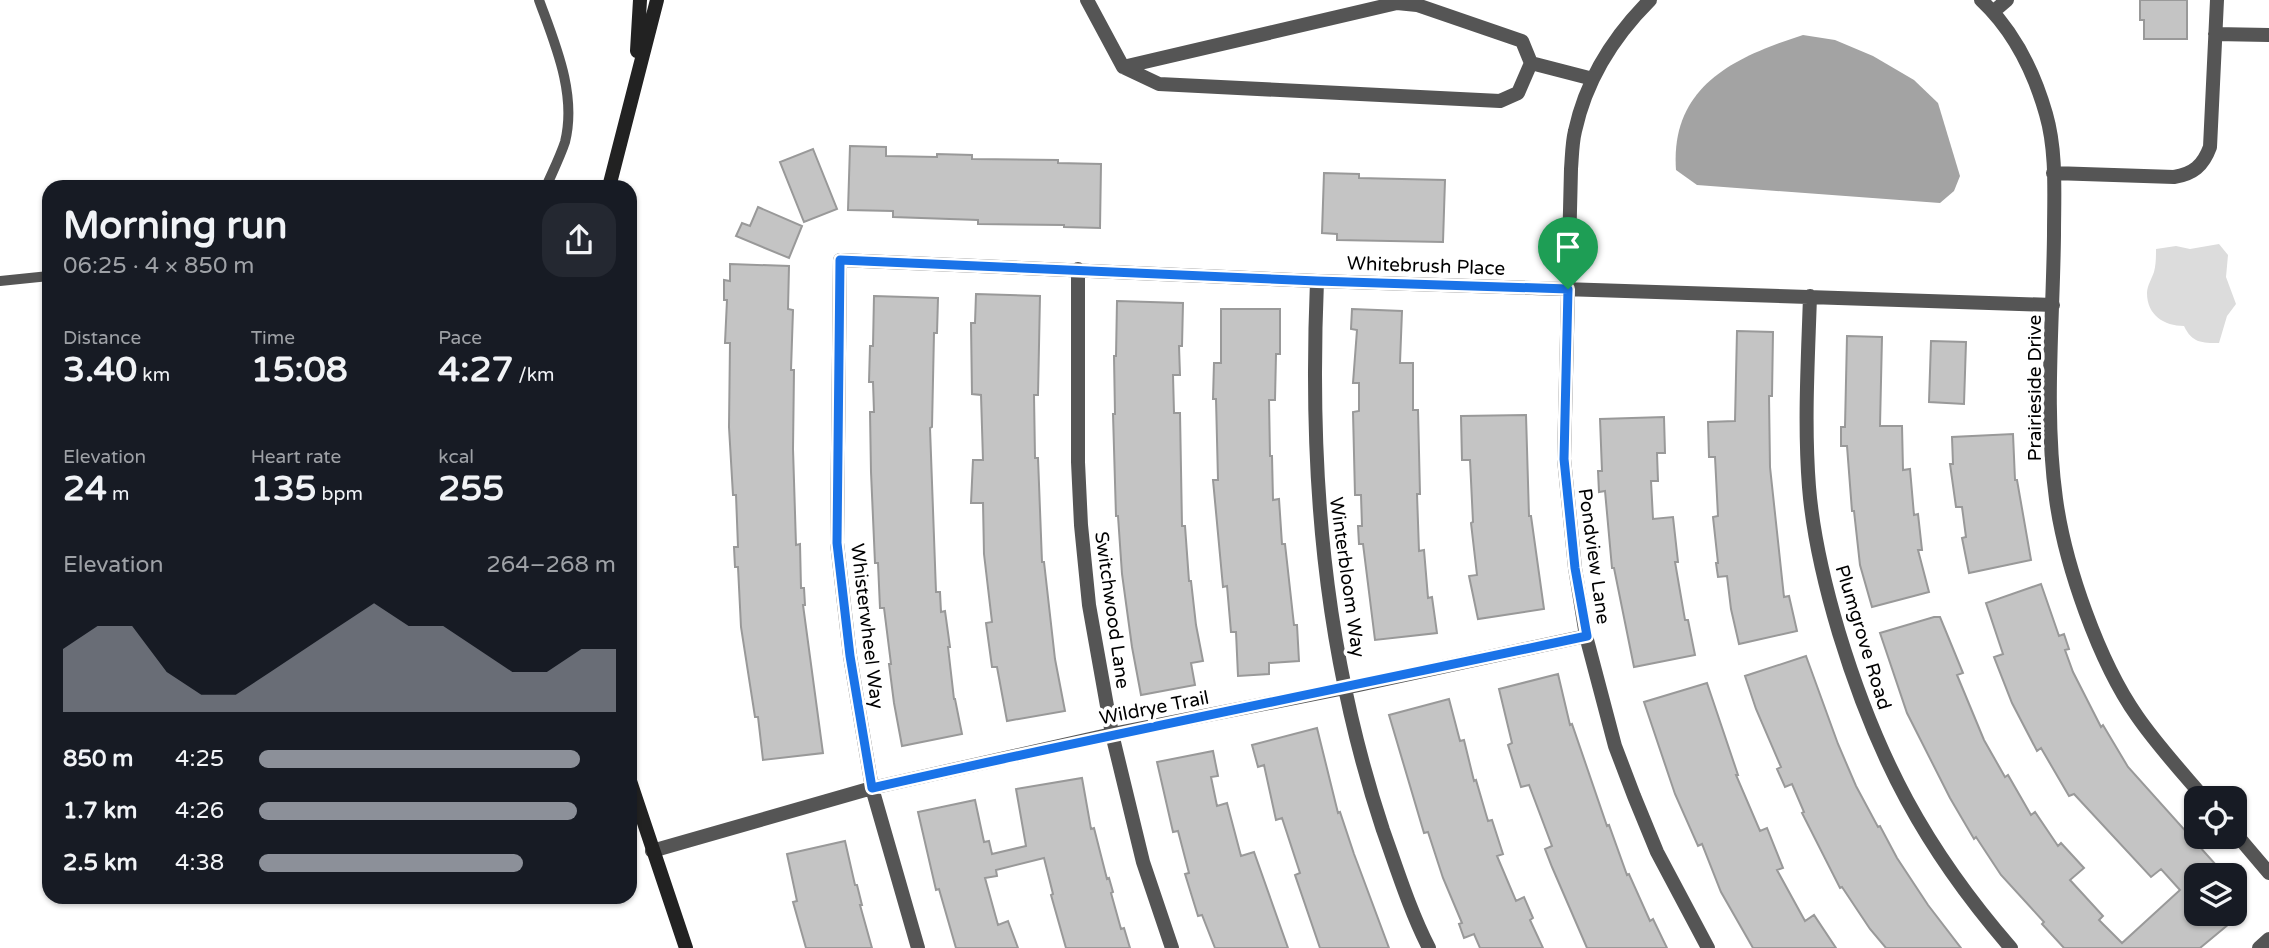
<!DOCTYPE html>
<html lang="en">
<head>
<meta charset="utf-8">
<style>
  :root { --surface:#171b24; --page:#242831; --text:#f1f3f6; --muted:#9ea1a6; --accent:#8c9099 }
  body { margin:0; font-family:"Varela Round",sans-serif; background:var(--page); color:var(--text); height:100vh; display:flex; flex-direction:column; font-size:26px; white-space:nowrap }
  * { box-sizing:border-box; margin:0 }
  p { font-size:23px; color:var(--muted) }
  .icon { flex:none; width:38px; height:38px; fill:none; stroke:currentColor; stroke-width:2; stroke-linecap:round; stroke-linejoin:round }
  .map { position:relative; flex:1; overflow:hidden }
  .details { position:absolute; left:42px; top:180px; width:595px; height:724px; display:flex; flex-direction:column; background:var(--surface); border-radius:21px; box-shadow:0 2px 5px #0004 }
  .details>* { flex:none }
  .fabs { position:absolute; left:2184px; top:786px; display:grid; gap:14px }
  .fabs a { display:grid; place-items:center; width:63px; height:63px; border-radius:14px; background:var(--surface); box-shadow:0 2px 5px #0004; font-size:35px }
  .pin { position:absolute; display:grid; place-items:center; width:60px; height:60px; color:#fff; margin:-72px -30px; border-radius:50% 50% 50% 0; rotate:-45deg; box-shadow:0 0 7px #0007 }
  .pin .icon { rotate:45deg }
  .round { display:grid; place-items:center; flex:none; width:74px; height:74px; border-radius:21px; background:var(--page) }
  .overview { display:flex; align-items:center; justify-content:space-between; height:119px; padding:0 21px }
  h1 { font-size:38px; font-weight:800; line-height:52px }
  .metrics { display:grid; grid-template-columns:repeat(3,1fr); gap:10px; height:119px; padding:7px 21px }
  .metrics div { display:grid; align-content:center }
  .metrics b { font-size:35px; font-weight:800 }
  .metrics small { font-size:19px; font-weight:400 }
  .metrics p { font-size:19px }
  .chart { height:196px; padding:14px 21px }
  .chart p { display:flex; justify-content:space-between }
  .chart svg { width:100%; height:126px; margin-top:7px; fill:var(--accent); opacity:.7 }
  ul { padding:0 21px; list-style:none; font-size:23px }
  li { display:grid; grid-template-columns:112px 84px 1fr; align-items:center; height:52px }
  li i { height:18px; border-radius:9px; background:var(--accent) }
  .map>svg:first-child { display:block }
  .green { fill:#dcdcdc }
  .water { fill:#a3a3a3 }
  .building { fill:#c4c4c4; stroke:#999; stroke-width:2 }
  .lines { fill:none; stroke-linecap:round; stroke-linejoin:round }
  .lane { stroke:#555; stroke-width:10 }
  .street { stroke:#555; stroke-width:14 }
  .secondary { stroke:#222; stroke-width:14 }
  .route-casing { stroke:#fff; stroke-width:14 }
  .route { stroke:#1a73e8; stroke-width:9 }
  .labels { text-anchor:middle; stroke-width:7; stroke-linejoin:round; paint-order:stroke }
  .street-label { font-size:19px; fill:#000; stroke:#fff }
</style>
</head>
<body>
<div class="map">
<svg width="2269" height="948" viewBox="0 0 2269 948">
  <rect width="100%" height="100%" fill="#fff"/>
  <!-- green -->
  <path class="green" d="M2219,244l9,11 -2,22 10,27 -9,12 -8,27c-17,0 -27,0 -35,-17 -20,0 -37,-11 -37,-33 0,-7 5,-15 7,-21 2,-8 2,-15 2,-23l20,-3 14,3z"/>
  <!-- water -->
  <path class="water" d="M1803,35l32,5 38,16 41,24 24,23 22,73 -6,15 -14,12 -243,-18 -21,-15c-6,-84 59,-113 127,-135z"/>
  <!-- building -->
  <path class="building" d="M2140,0h47v39h-43v-19h-4z
    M850,146l36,1v9l51,1v-3l35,1v4l86,1v3l43,1 -1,64 -36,-1v-2l-86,-1v-4l-85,-3v-6l-45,-1z
    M813,149l24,60 -33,13 -24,-60z
    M1324,173l35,1v4l86,2 -2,62 -106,-2v-6l-15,-1z
    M758,207l44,19 -13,32 -53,-22 6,-13 8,3z
    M730,264l59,2 -1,43 5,1 -2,60h3l-1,79 3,96 4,-1 1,44h3l1,17h-2l20,148 -60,7 -5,-43h-3l-14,-90 -3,-60h-3l-1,-20h4l-2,-52h-3l-4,-68 1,-84h-5l2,-43h-3v-20l6,1z
    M976,294l64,2 -2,99h-4l1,63h3l4,104h2l11,97 10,52 -58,10 -10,-54h-5l-6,-44 6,-1 -8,-68 -1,-51h-12l2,-43h10l-2,-65 -9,-1 -1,-71h4z
    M874,296l64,2 -1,35h-3l-2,94 -2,1 6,164h4l1,20 4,-1 5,36h-2l6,52h1l7,35 -60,12 -8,-43 -5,-39h2l-7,-56h-4l-2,-45h-3l-4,-91 -1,-60h4l-1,-30h-4l1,-36h3z
    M1117,301l66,2 -1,43h-3l1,29h-7l1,38h6l2,113h3l4,55h2l5,44 7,36 -12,2 4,22 -54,10 -9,-48 -10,-73 -4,-58h-2l-3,-102h2l-1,-58h2z
    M1221,309h59v45h-4l-1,46h-6l1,56h2l1,44 6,-1 3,45h3l9,81h3l2,36 -30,2v11l-31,2 -2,-44h-5l-4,-46 -4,1 -10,-107h5l-2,-81h-3l1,-36h7z
    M1352,309l50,2 -2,52h13v47h5l2,84h-3l2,57 5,-1 4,48 4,-1 5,36 -62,7 -12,-96h-4l-1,-18h4l-1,-31h-6l-2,-83 6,-1v-28h-6l4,-53 -6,-1z
    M1737,331l36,1 -1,64h-3l1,71 14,130 5,-1 8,35 -58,13 -8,-35 -4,-33 -9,1 -2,-14h2l-5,-46 5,-1 -3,-59h-6l-1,-35 27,-1z
    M1847,336l35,1 -2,89h22l1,44 7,-1 4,46 4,-1 4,36h-4l11,42 -57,15 -12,-42 -6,-54h-2l-5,-65h-6v-19h4z
    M1931,341l35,1 -2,62 -35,-2z
    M1526,415l3,101h2l13,93 -66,10 -9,-43 8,-1 -6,-52 2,-1 -3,-62h-8l-1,-44z
    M1664,417l1,36h-8l1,28h-7l2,38 20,-2 5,45h-3l10,58h3l7,35 -61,12 -20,-99h-2l-7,-77 -6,1 -1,-21h4l-2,-52z
    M2013,434l2,46h2l14,80 -62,13 -7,-35 4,-1 -4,-30h-6l-6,-43h3l-1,-27z
    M2041,584l18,52 5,-2 5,15 -4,1 8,22 28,55 2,-2 25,42 97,108h-29v39h45l-41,34h-136l-22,-24 2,-2 -43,-47 -25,-38 -2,2 -24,-41 -43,-85 -27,-80 54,-16h6l23,56 -6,2 27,65 21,37 3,-2 23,40 4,-3 23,34 3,-3 23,25 -14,12 33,36 -4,4 23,23 58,-53 -19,-21 -10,8 -77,-83 -5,2 -28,-48 -4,3 -25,-48 -18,-46 9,-3 -17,-51z
    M1806,656l32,88 18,42 22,41 2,-1 17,32 31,47 33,43h-75l-16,-19 -28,-42 -2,1 -38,-75 2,-1 -12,-28 -7,3 -8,-18 4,-2 -25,-58 -11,-33z
    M1558,674l12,51 2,-1 35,102 2,-1 18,50 2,-1 21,47 3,-2 14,29h-80l-35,-81 -7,-18 7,-3 -23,-61 -8,2 -13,-42 4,-2 -13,-54z
    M1707,683l31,92h-2l24,56 7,-3 16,40 -6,2 28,51 9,-6 22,33h-83l-32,-56 -19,-48 -4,2 -23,-52 -31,-92z
    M1449,699l11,42 4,-1 10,41 2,-1 12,41 4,-1 11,34 -6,2 19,45 8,-4 9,21 -3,2 13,28h-63l-6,-14 -10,4 -5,-14 3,-1 -19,-45 -15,-46 -4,1 -35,-118z
    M1317,728l21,85 2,-1 14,42 35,94h-69l-25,-73 5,-2 -18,-55 -6,2 -12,-55 -6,2 -6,-22z
    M1213,751l5,25 -7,1 6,29 10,-3 14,53 13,-4 34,96h-73l-13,-33 -4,1 -13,-42 4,-1 -11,-42 -5,1 -16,-70z
    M1082,778l9,51 3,-1 13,51 2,-1 4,14 -2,1 10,36 3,-1 6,20h-64l-15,-53 2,-1 -9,-36 -48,12 1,6 -12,2 13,47 10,-4 10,27h-62l-17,-59 -3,1 -18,-78 57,-12 9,42 5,-1 3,13 34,-8 -10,-57z
    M845,841l10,44h2l5,20h-2l12,43h-66l-13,-46 4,-1 -10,-47z"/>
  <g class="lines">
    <!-- lane -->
    <path class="lane" d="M539,0c16,44 38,94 26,142 -5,15 -13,31 -19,45
      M0,281l49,-5"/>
    <!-- street -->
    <path class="street" d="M1087,0l36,67 36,17 341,17 18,-8 13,-30 -9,-22 -105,-36 -20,-2 -274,64
      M1650,0c-37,37 -64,80 -75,131 -3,12 -3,26 -4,38l-7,290 11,109 11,68 29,110 19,50 23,56 51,96
      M1981,0c32,30 53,72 65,114 11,38 8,81 8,121 -1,88 -10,177 2,264 9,66 43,163 81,217 20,29 44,55 67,82
      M1993,12l14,-12
      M2215,34l54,1
      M1531,63l62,16
      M2053,173l121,4c19,-3 29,-11 36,-30l7,-147
      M1078,269v193l3,63 8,80 23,129 31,128 29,86
      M1317,281c-8,189 6,368 66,549 14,39 27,81 46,118
      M1810,296c-2,64 -6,127 -1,191 4,50 16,99 30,146 38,125 86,216 172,315
      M2235,833l34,40
      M652,851l220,-63 240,-54 233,-46 241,-52
      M918,948l-46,-160 -22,-132 -13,-113 3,-283 477,21 736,24
      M2259,948l10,-9"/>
    <!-- secondary -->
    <path class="secondary" d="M637,51l3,-51
      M609,187l48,-187
      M630,781l56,167"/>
  </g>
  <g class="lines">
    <!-- route casing -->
    <g class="route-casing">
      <path id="route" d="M840,260l477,21 251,8 -4,170 11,109 12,68c-239,51 -478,98 -715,152l-22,-132 -13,-113z"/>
    </g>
    <!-- route -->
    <use href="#route" class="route"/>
  </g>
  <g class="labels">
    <!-- street labels -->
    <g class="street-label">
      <text transform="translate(1426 265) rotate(2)" y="7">Whitebrush Place</text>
      <text transform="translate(2034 388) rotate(-90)" y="7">Prairieside Drive</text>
      <text transform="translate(1595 556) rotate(82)" y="7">Pondview Lane</text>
      <text transform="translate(1348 577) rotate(82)" y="7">Winterbloom Way</text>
      <text transform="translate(1113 610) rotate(82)" y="7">Switchwood Lane</text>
      <text transform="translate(868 626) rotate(83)" y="7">Whisterwheel Way</text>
      <text transform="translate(1864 637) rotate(73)" y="7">Plumgrove Road</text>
      <text transform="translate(1154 707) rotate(-11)" y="7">Wildrye Trail</text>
    </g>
  </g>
</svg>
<div class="fabs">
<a><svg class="icon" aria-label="locate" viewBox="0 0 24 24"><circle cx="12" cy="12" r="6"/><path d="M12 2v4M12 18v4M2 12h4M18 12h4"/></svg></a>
<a><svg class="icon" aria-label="layers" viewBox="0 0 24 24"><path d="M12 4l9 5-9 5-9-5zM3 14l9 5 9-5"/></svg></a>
</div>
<div class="pin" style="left:1568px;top:289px;background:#1e9e55"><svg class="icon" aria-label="arrive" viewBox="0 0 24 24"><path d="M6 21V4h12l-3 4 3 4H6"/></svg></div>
<section class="details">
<div class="overview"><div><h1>Morning run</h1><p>06:25 · 4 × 850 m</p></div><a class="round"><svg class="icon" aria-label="share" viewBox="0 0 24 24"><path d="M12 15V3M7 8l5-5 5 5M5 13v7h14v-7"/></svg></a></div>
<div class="metrics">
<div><p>Distance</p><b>3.40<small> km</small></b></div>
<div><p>Time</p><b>15:08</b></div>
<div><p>Pace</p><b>4:27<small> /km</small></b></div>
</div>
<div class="metrics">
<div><p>Elevation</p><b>24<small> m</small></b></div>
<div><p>Heart rate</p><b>135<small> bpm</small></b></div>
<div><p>kcal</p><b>255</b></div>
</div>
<div class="chart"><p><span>Elevation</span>264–268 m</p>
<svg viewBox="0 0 160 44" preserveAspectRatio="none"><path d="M0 44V22L10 14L20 14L30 30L40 38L50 38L60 30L70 22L80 14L90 6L100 14L110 14L120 22L130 30L140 30L150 22L160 22V44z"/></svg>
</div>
<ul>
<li><b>850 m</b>4:25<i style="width:90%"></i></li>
<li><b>1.7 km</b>4:26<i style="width:89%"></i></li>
<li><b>2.5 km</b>4:38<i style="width:74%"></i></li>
</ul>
</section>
</div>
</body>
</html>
